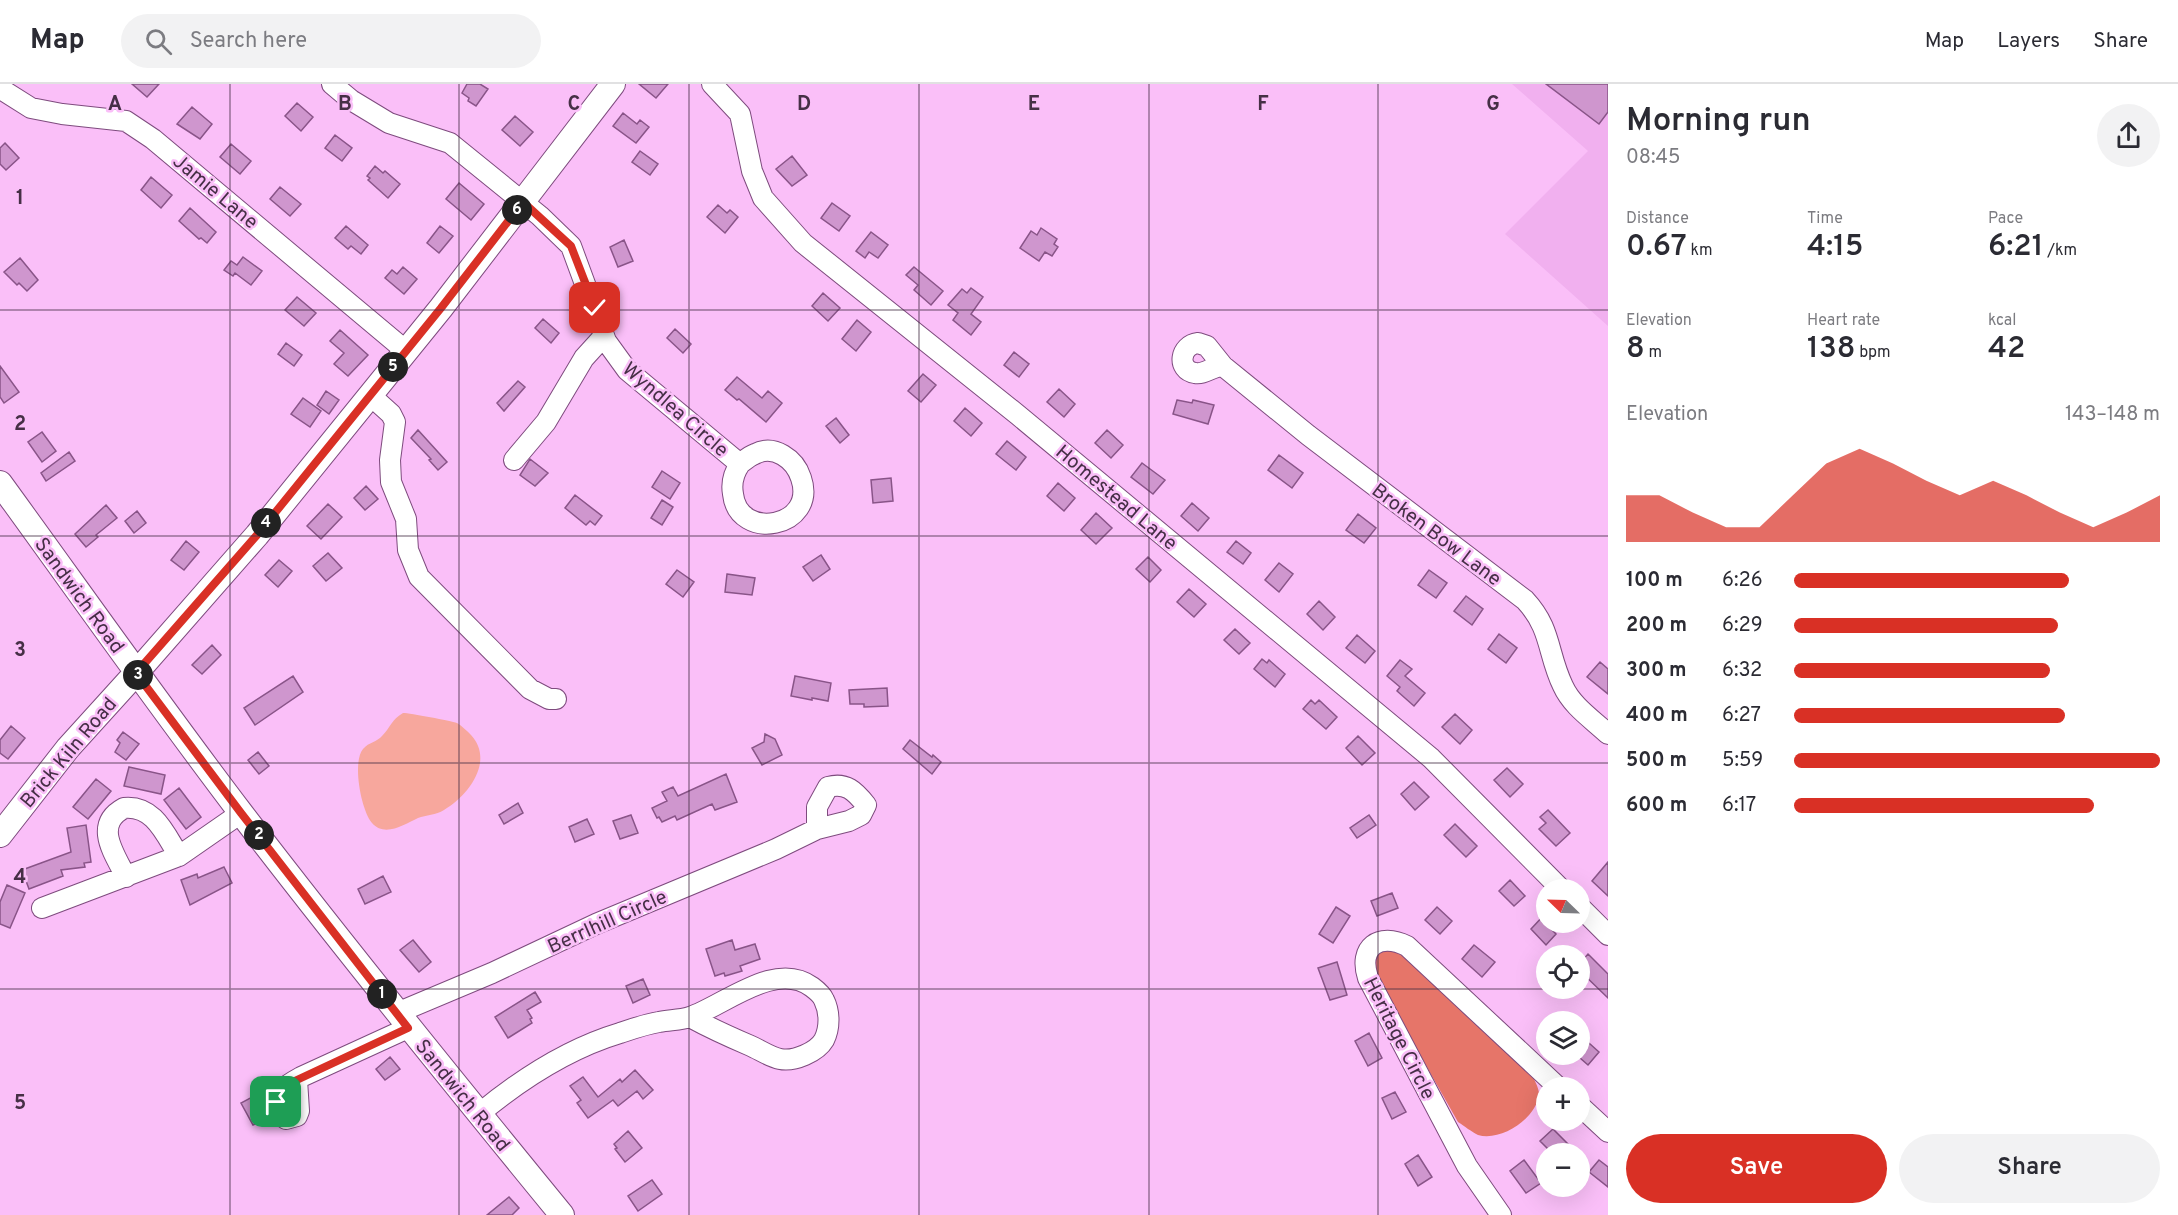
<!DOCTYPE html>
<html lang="en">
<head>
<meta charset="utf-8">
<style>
  :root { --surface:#fff; --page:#f2f2f3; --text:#2b2b33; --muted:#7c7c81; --line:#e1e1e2; --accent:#d93025 }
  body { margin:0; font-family:Overpass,sans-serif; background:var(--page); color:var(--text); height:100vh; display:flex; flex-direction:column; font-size:22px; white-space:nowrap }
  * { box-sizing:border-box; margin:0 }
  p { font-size:20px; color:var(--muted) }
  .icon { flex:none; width:33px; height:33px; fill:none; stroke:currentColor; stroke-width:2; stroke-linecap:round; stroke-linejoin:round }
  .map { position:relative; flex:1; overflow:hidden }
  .sheet { display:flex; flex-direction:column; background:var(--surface); width:570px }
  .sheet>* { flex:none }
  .needle { width:39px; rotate:293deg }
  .fabs { position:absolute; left:1536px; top:795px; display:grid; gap:12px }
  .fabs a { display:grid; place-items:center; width:54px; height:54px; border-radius:50%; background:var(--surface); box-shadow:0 6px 24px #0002; font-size:30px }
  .pin { position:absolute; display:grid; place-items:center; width:51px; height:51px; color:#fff; margin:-26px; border-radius:12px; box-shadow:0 3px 9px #0006 }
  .km { position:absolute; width:30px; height:30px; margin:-15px; border-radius:50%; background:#222; color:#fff; font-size:16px; line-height:30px; text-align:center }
  .round { display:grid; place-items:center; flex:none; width:63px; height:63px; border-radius:32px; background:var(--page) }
  .summary { display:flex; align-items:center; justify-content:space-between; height:102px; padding:0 18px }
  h1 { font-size:33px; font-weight:600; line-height:45px }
  .figures { display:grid; grid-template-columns:repeat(3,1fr); gap:9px; height:102px; padding:6px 18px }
  .figures div { display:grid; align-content:center }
  .figures b { font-size:30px; font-weight:600 }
  .figures small { font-size:16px; font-weight:400 }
  .figures p { font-size:16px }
  .chart { height:168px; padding:12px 18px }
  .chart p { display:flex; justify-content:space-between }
  .chart svg { width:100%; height:108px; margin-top:6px; fill:var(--accent); opacity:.7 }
  .cta { display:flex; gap:12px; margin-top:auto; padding:12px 18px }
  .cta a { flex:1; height:69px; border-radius:36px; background:var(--accent); color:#fff; font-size:24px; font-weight:600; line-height:69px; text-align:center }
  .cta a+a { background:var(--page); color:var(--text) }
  ul { padding:0 18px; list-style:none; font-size:20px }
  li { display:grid; grid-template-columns:96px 72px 1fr; align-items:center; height:45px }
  li i { height:15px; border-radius:8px; background:var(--accent) }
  header { display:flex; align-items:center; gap:36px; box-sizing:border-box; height:84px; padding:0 30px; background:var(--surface); border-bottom:2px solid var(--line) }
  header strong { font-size:28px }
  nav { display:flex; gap:33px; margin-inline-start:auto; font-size:21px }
  .search { width:420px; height:54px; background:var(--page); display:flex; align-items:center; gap:15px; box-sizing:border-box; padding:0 21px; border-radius:33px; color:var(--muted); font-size:22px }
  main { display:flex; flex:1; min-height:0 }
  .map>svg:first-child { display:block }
  .built { fill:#f1b0ef }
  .green { fill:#f7a79d }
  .forest { fill:#e67569 }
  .building { fill:#cf96ce; stroke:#895488; stroke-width:1.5 }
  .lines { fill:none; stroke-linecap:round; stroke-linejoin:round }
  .minor-casing { stroke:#7e4b7e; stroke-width:22 }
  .major-casing { stroke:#7e4b7e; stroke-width:26 }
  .minor { stroke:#fff; stroke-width:20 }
  .major { stroke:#fff; stroke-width:24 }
  .route-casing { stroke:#fff; stroke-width:12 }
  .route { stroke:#d93025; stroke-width:8 }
  .grid { fill:none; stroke:#462f46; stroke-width:1.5; stroke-opacity:0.55 }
  .labels { text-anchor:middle; stroke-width:5; stroke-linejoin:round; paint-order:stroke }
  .street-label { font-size:20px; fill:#462f46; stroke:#fabff8 }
  .grid-label { font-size:20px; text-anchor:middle; font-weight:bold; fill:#462f46; stroke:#fabff8; stroke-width:5; stroke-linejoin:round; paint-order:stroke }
</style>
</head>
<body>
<header>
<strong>Map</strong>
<div class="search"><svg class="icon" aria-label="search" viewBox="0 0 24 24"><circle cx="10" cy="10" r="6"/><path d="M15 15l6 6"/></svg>Search here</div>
<nav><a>Map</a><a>Layers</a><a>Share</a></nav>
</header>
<main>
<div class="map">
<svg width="1608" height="1131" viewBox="0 0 1608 1131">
  <rect width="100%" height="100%" fill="#fabff8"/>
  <!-- built -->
  <path class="built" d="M1512,0h96v242l-103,-92 83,-83z"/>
  <!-- green -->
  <path class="green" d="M403,629c7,0 48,8 54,10 5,3 10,8 14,12 24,26 -3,61 -27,75 -8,5 -18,5 -26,8 -13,6 -33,20 -46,5 -11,-13 -20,-61 -9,-74 6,-7 14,-7 19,-13 8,-8 10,-17 21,-23z"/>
  <!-- forest -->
  <path class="forest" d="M1395,863l136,125c2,6 8,15 8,22 -2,24 -38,48 -61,41 -6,-3 -14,-9 -20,-13l-85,-150 2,-19z"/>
  <!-- building -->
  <path class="building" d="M132,0h27l-12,13z
    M467,0h13l8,5 -12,17 -8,-5 1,-3 -7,-5z
    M639,0h29l-12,14z
    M1546,0h62v28l-9,12z
    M297,19l16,14 -12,14 -16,-15z
    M192,23l20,17 -12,15 -23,-15z
    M623,29l14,11 3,-4 9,7 -13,16 -23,-17z
    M515,32l18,16 -13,14 -18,-16z
    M335,51l17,13 -10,13 -17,-13z
    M5,59l14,15 -13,12 -6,-6v-16z
    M231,60l20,17 -11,13 -20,-17z
    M640,67l18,13 -8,11 -18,-13z
    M792,72l15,19 -15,11 -16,-17z
    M375,82l8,7 2,-2 15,13 -12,14 -20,-18 2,-2 -3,-2z
    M151,93l21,18 -11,13 -20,-18z
    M459,99l25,21 -13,16 -25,-21z
    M280,103l21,17 -11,12 -20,-17z
    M832,119l18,13 -11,15 -18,-13z
    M718,121l9,8 3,-3 8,7 -13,16 -18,-16z
    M190,124l26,24 -9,11 -6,-5 -2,1 -20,-18z
    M346,142l22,19 -7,9 -10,-8 -3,3 -13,-11z
    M440,142l13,10 -14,17 -12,-10z
    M1041,144l16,11 -3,5 4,3 -6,9 -7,-4 -6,9 -19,-13 11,-17 6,4z
    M871,148l17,13 -10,13 -9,-6 -4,6 -9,-7z
    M624,156l9,21 -15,6 -8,-20z
    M243,173l19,14 -11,14 -16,-12 -2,3 -9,-6 7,-9 6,4z
    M20,174l18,22 -11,11 -8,-8 -2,2 -13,-13z
    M403,183l14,12 -13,15 -19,-16 7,-8 5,4z
    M914,183l29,24 -12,14 -17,-15 4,-5 -12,-10z
    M971,204l12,9 -12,17 10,8 -10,13 -18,-15 5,-7 -10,-8 14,-16 5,4z
    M823,209l17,15 -12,13 -16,-15z
    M297,213l19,16 -12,13 -19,-16z
    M543,235l16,14 -8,10 -16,-15z
    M857,236l14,12 -15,19 -14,-12z
    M675,245l16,15 -8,9 -16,-15z
    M340,246l28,25 -20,21 -14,-12 10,-11 -14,-12z
    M286,259l16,12 -8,11 -16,-12z
    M1014,268l15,12 -10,13 -15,-12z
    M0,282l19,26 -15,11 -4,-6z
    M923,290l13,11 -15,17 -13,-11z
    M737,293l25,21 6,-7 14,12 -16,19 -27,-23 -2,1 -12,-10z
    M518,297l7,6 -21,24 -7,-8z
    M1059,305l16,15 -11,13 -17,-15z
    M326,307l13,9 -10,14 -12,-9z
    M303,314l18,13 -11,16 -19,-13z
    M1177,316l15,3 1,-3 21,5 -6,19 -35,-10z
    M965,324l17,15 -11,13 -17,-15z
    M836,334l13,17 -9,8 -14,-17z
    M418,346l29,32 -9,8 -9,-10 2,-1 -20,-21z
    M1107,346l16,15 -12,13 -16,-15z
    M42,348l14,19 -14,11 -14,-20z
    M1007,357l19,16 -10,13 -20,-16z
    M69,368l6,9 -29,20 -5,-8z
    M1279,371l24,18 -11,15 -24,-18z
    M530,375l18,14 -13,13 -15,-11z
    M1142,379l23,17 -12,14 -22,-17z
    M662,387l18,12 -10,16 -18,-12z
    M891,394l2,23 -20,2 -2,-23z
    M1058,399l17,15 -11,13 -17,-15z
    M366,402l12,13 -13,11 -11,-12z
    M575,411l27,21 -7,9 -5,-4 -4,4 -21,-17z
    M662,416l11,7 -11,18 -11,-7z
    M1192,419l17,15 -11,13 -17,-15z
    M328,420l14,13 -21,22 -14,-13z
    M106,421l11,13 -21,17 2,2 -12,10 -11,-13z
    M137,427l9,12 -12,10 -9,-12z
    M1096,429l16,15 -16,16 -15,-14z
    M1358,430l18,14 -12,15 -18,-13z
    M186,457l13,11 -15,18 -13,-10z
    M1236,457l15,12 -8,11 -16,-12z
    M328,469l14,15 -16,13 -13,-15z
    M821,471l9,14 -17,12 -10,-14z
    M1148,473l13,13 -11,12 -14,-13z
    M279,476l13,11 -14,16 -13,-12z
    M1279,479l14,11 -14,18 -14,-12z
    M677,486l17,12 -11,15 -17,-13z
    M1429,486l18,13 -11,15 -18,-13z
    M727,490l28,4 -3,17 -27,-3z
    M1189,505l17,15 -12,13 -17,-15z
    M1466,512l17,13 -11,16 -18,-14z
    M1319,517l16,16 -12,13 -16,-16z
    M1235,545l15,14 -11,11 -15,-14z
    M1499,550l18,14 -11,15 -18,-14z
    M1357,551l18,16 -10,12 -19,-15z
    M212,561l9,10 -19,19 -10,-9z
    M1262,575l5,4 2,-3 16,14 -10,13 -21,-18z
    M1400,576l12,9 -7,7 20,17 -11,13 -17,-15 3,-4 -13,-11z
    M1600,578l8,7v25l-21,-17z
    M293,592l10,16 -48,33 -11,-17z
    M795,592l36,7 -3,18 -16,-3v2l-21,-4z
    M887,604l1,18 -24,1v-3h-14l-1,-14z
    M1311,616l4,4 4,-4 18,17 -11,12 -23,-20z
    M1455,630l17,16 -12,14 -18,-17z
    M11,642l14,12 -17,21 -8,-6v-13z
    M123,648l16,12 -13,16 -11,-8 5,-9 -3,-3z
    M765,650l10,5 7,16 -20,10 -10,-17 12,-6z
    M1358,652l17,17 -13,12 -16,-17z
    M910,656l22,17 1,-2 8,7 -9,12 -29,-25z
    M258,668l11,14 -10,8 -11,-14z
    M129,683l36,8 -4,19 -37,-8z
    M1507,684l16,16 -13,13 -16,-17z
    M726,690l11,28 -22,8 -3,-6 -35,16 -2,-4 -13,6 -3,-5 -2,1 -5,-10 15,-7 -5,-9 11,-5 5,9z
    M96,695l15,12 -23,28 -15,-12z
    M1414,698l15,15 -14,13 -14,-16z
    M179,704l22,29 -15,12 -22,-29z
    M518,719l5,10 -19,11 -5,-9z
    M1548,726l22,23 -14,13 -17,-17 7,-6 -6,-6z
    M631,731l7,18 -18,6 -7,-18z
    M1369,731l7,10 -19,13 -7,-10z
    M587,735l7,15 -19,8 -6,-15z
    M1455,740l22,22 -11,11 -22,-22z
    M86,741l5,37 -7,1 1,4 -24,3 2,6 -34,13 -7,-19 49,-18 -4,-24z
    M1608,778v34l-16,-15z
    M224,783l8,16 -42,22 -9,-25 16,-6 1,4z
    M383,792l8,16 -26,12 -7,-15z
    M1510,796l15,16 -11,10 -15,-15z
    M7,801l18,8 -15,35 -10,-4v-22z
    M1392,809l6,15 -21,8 -6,-15z
    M1336,823l14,9 -17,27 -14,-9z
    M1437,823l15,14 -12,13 -15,-14z
    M1546,829v11l10,10 -10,11 -15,-16z
    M413,856l18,22 -12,10 -19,-22z
    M732,856l3,10 20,-6 5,15 -20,7 2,5 -17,5 -1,-3 -9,3 -9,-27z
    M1474,861l21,17 -13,15 -20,-18z
    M1588,870l20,20v24l-28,-27v-8z
    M1337,878l10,33 -17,5 -12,-32z
    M643,895l7,16 -17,8 -7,-17z
    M535,908l6,10 -14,8 5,8 -2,1 2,4 -24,15 -13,-21z
    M1369,949l13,25 -14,8 -13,-25z
    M1580,951l19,17 -11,13 -8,-7z
    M390,973l10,12 -15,11 -9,-11z
    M635,986l18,20 -10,9 -6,-8 -19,15 -5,-6 -25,18 -11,-15 4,-3 -11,-14 13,-9 15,20 22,-18 2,3z
    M1395,1008l11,20 -14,7 -10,-21z
    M256,1011l12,23 -15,7 -12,-22z
    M1553,1045l15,15 -2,2 8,8h-21l-13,-13z
    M628,1047l14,17 -17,14 -10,-13 2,-1 -3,-4z
    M1418,1071l14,22 -14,9 -13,-22z
    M1524,1076l17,23 -15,10 -16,-22z
    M1599,1076l9,7v20l-19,-15z
    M652,1096l10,14 -24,17 -10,-15z
    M509,1113l10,11 -7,7h-25z"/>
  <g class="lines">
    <!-- minor casing -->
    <g class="minor-casing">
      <path id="minor" d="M332,0l19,16 38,23 61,20 90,73 31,30 35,95 21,29 113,94c-7,10 -9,19 -7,30 5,48 85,34 68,-16 -6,-19 -27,-34 -46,-24 -6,2 -11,7 -15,10
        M712,0l28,30 12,57 11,27 40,45 215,172 413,343 131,132
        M0,2l4,5 27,17 31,6 64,7 27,18 253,212
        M1198,259l9,3 16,20c-10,0 -19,9 -28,7 -19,-3 -15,-28 3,-30z
        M1223,282l85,69 217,165c27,29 22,53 38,86 9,20 29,33 45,48
        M370,311l21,19 4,8 -5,38 1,22 15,37 2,31 11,27 111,112 19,10h7
        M514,376l32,-38 38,-64 20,-22
        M126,793c-12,-24 -33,-52 -2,-69 30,-3 41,26 55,48
        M1580,823l28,28
        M42,824l137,-52 62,-43
        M397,929l95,-40 104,-49 180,-75 41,-20 32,-8 12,-6 5,-10c-11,-14 -20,-23 -38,-18l-11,20v22
        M297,996l2,31 -2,5 -11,3c-8,-5 -10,-16 -10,-25 8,-7 16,-12 25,-17l107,-49
        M1580,1022l28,26
        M479,1030c42,-35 88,-65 141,-81 12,-4 26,-9 39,-11 10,-2 22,-2 31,-5 35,-12 85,-57 122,-30 4,3 10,8 12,13 6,12 6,28 0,40 -7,12 -30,22 -44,19 -10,-2 -20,-9 -29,-13 -21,-9 -41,-18 -61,-29
        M1501,1131l-34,-49 -99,-188c-10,-31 11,-46 39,-32l152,142"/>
    </g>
    <!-- major casing -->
    <g class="major-casing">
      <path id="major" d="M0,399c80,110 158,221 241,330 104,136 212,269 321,402
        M0,751l68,-87 68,-75 121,-138 184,-227 172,-224"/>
    </g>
    <!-- minor -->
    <use href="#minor" class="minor"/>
    <!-- major -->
    <use href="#major" class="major"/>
  </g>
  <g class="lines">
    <!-- route casing -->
    <g class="route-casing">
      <path id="route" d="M276,1018v-8l8,-8 124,-58 -167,-215 -105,-140 121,-138 184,-227 82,-106 48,44 24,62"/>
    </g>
    <!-- route -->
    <use href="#route" class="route"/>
  </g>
  <!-- grid -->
  <path class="grid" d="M230,0v1131M459,0v1131M689,0v1131M919,0v1131M1149,0v1131M1378,0v1131M0,226h1608M0,452h1608M0,679h1608M0,905h1608"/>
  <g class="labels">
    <!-- street labels -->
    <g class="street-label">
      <text transform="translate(216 107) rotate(40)" y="7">Jamie Lane</text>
      <text transform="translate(676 325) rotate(41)" y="7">Wyndlea Circle</text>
      <text transform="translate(1117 413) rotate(40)" y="7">Homestead Lane</text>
      <text transform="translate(1437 450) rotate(37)" y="7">Broken Bow Lane</text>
      <text transform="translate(80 511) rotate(54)" y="7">Sandwich Road</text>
      <text transform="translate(68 668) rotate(-50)" y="7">Brick Kiln Road</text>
      <text transform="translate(607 837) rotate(-24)" y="7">BerrIhill Circle</text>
      <text transform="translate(1400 954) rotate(63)" y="7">Heritage Circle</text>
      <text transform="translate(463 1011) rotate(51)" y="7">Sandwich Road</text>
    </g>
  </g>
  <g class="grid-label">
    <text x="115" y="26">A</text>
    <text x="345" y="26">B</text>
    <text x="574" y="26">C</text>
    <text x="804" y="26">D</text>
    <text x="1034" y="26">E</text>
    <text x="1263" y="26">F</text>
    <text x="1493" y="26">G</text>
    <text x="20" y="120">1</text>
    <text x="20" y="346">2</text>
    <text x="20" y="572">3</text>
    <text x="20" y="799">4</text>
    <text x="20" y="1025">5</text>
  </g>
</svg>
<div class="fabs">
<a><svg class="needle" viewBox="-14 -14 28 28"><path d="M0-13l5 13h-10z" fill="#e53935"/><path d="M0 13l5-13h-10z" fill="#7c7c81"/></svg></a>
<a><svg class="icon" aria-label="locate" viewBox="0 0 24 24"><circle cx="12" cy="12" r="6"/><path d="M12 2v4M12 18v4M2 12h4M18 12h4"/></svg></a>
<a><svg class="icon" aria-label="layers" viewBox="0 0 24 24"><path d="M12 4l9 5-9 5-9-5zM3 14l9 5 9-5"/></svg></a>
<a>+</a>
<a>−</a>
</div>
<div class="pin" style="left:276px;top:1018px;background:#1e9e55"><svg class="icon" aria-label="arrive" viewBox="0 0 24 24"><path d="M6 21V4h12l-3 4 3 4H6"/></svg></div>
<div class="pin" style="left:595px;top:224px;background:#d93025"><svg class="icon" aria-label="check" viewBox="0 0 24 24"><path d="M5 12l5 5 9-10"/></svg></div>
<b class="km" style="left:382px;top:910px">1</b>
<b class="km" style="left:259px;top:751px">2</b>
<b class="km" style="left:138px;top:591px">3</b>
<b class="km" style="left:266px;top:439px">4</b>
<b class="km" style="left:393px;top:283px">5</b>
<b class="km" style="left:517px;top:126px">6</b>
</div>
<section class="sheet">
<div class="summary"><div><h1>Morning run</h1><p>08:45</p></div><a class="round"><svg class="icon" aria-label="share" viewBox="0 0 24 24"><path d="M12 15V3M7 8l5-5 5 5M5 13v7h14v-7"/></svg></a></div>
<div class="figures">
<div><p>Distance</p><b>0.67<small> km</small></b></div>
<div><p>Time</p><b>4:15</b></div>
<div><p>Pace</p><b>6:21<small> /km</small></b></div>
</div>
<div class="figures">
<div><p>Elevation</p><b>8<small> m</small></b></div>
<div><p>Heart rate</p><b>138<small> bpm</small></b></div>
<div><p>kcal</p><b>42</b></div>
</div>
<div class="chart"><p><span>Elevation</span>143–148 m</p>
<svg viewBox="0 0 160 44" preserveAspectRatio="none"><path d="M0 44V25L10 25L20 32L30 38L40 38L50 25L60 12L70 6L80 12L90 19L100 25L110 19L120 25L130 32L140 38L150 32L160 25V44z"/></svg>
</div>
<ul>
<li><b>100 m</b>6:26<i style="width:75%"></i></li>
<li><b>200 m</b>6:29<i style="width:72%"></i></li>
<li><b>300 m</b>6:32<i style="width:70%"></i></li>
<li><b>400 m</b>6:27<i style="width:74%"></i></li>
<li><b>500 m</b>5:59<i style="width:100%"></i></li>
<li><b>600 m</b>6:17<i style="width:82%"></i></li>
</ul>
<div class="cta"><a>Save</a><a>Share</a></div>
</section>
</main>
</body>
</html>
